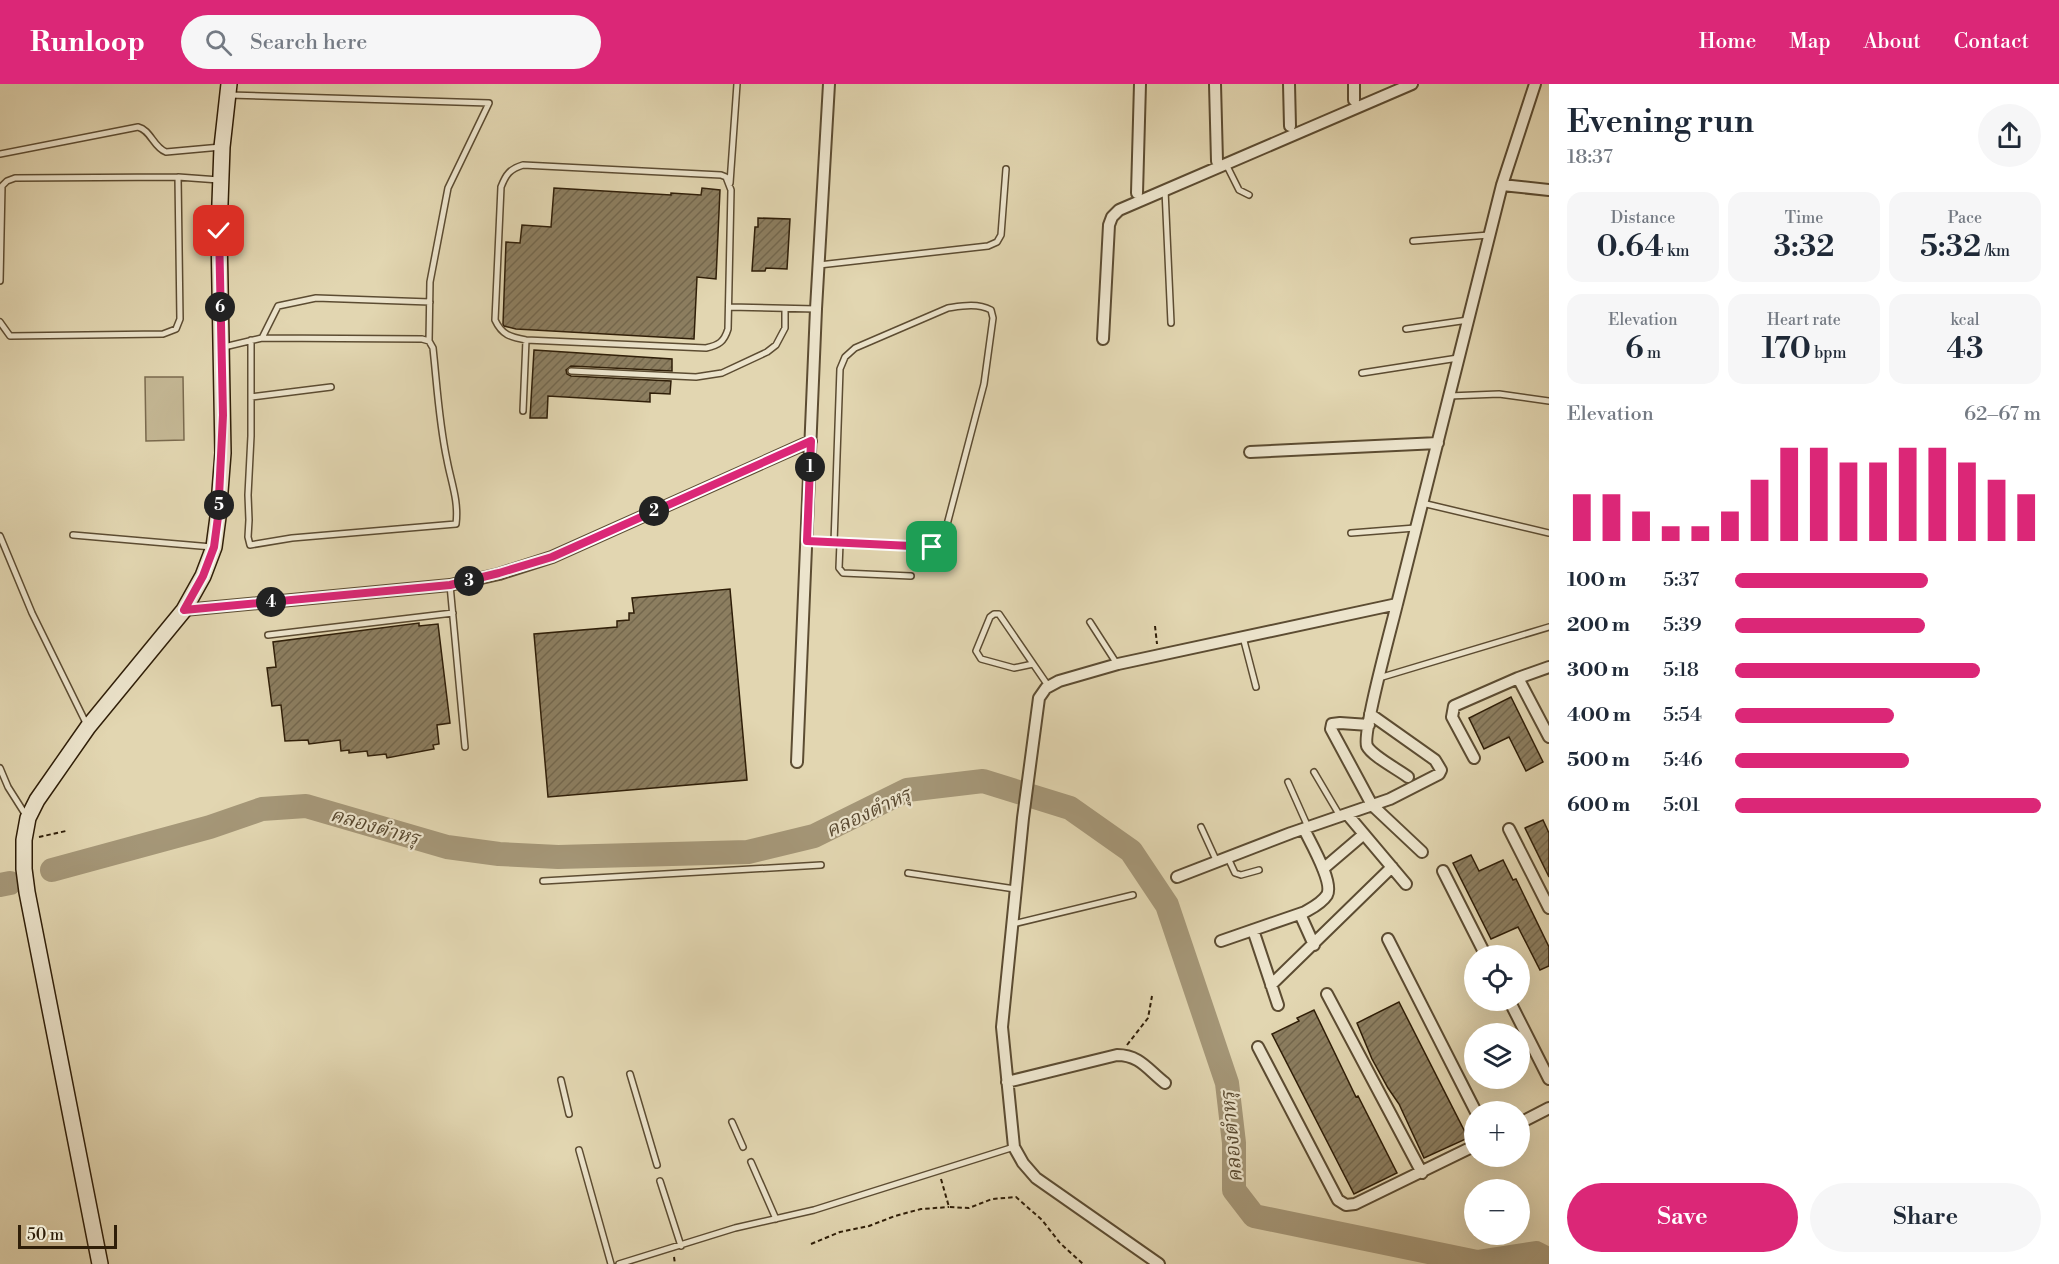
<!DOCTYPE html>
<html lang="en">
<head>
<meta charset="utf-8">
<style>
  :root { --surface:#fff; --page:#f6f6f7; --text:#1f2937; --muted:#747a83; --accent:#db2777 }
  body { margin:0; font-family:"Libre Bodoni","Noto Serif Thai",serif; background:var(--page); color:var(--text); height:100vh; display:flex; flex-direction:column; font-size:22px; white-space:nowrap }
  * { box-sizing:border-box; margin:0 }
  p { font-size:20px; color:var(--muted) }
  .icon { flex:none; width:33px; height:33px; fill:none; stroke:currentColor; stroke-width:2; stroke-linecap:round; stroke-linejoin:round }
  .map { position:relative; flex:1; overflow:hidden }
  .side { display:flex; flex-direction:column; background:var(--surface); width:510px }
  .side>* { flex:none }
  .fabs { position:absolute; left:1464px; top:861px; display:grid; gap:12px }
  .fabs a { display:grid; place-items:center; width:66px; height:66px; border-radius:50%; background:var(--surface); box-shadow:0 6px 24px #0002; font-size:30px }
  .scale { position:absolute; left:18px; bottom:15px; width:99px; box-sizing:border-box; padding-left:6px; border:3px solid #2f1e08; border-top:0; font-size:16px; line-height:21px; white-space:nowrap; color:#2f1e08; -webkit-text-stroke:4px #ece4cc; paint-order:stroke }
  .pin { position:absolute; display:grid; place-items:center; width:51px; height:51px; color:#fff; margin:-26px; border-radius:12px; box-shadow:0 3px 9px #0006 }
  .km { position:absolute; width:30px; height:30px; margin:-15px; border-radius:50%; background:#222; color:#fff; font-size:16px; line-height:30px; text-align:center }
  .round { display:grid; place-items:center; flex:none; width:63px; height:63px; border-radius:32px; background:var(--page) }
  .overview { display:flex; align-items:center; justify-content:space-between; height:102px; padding:0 18px }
  h1 { font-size:33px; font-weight:600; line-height:45px }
  .stats { display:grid; grid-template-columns:repeat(3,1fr); gap:9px; height:102px; padding:6px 18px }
  .stats div { display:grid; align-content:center; border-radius:15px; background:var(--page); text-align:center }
  .stats b { font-size:30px; font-weight:600 }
  .stats small { font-size:16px; font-weight:400 }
  .stats p { font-size:16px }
  .chart { height:168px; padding:12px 18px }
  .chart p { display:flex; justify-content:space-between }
  .chart svg { width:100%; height:108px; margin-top:6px; stroke:var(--accent); stroke-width:6 }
  .primary-button { display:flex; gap:12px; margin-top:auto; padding:12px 18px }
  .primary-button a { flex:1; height:69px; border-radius:36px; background:var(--accent); color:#fff; font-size:24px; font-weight:600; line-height:69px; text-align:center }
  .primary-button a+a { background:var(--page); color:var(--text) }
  ul { padding:0 18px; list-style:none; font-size:20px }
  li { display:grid; grid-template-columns:96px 72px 1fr; align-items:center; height:45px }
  li i { height:15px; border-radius:8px; background:var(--accent) }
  header { display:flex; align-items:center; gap:36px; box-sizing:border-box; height:84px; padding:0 30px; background:var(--accent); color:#fff }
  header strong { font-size:28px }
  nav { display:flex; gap:33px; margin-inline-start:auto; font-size:21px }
  .search { width:420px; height:54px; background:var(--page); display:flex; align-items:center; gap:15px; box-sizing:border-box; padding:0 21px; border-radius:33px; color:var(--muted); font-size:22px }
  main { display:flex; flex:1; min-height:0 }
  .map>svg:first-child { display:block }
  .pitch { fill:#c4b794; stroke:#7a6a4e; stroke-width:1.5 }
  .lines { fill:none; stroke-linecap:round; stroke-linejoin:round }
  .river { stroke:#a59778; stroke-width:24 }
  .building { fill:url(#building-hatch); stroke:#2f1e08; stroke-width:1.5 }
  .lane-casing { stroke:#5c4c32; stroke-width:8 }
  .street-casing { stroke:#5c4c32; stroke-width:14 }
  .secondary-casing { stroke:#2f1e08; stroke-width:18 }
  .path { stroke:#2f1e08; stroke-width:2; stroke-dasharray:4.5 3; stroke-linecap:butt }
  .lane { stroke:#ece4cc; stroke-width:5 }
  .street { stroke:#ece4cc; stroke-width:10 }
  .secondary { stroke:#ece4cc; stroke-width:15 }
  .route-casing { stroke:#fff; stroke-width:12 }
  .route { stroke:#db2777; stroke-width:8 }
  .labels { text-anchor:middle; stroke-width:4.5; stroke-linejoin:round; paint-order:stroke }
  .water-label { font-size:20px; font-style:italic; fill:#58482f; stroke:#ece4cc }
</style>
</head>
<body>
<header>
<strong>Runloop</strong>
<div class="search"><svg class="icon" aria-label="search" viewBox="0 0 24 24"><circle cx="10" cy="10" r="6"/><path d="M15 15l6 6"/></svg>Search here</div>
<nav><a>Home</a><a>Map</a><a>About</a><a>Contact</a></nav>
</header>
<main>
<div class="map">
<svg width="1549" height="1180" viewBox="0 0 1549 1180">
  <defs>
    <pattern id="building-hatch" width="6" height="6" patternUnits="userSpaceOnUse" patternTransform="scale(1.5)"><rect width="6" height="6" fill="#8c7e60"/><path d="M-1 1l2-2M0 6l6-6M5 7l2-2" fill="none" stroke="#73674d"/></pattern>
  </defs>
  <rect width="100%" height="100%" fill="#e2d6b1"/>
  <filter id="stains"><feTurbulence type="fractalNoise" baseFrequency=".00333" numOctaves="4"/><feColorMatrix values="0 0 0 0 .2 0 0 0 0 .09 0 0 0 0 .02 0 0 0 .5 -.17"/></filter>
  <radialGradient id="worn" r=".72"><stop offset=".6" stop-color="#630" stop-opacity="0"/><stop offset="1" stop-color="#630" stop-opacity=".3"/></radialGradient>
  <!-- pitch -->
  <path class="pitch" d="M145,293h38l1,63 -38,1z"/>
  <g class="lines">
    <!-- river -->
    <path class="river" d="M52,786l158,-43 52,-18 44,-3 141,41 52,7 59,3 190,-5 66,-16 93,-46 76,-9 87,27 61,43 36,54 60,178 7,60v47l20,26 223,46 59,-9 13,7
      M0,801l10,-2"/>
  </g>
  <!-- building -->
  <path class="building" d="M554,104l117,7v-2l30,2 1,-7 18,2 -4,89 -19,-2 -3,62 -178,-10 -12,-3 -1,-2 3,-82 14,1 2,-18 29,2z
    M758,134l32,1 -3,50 -21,-1 -1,3h-13l3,-44h3z
    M534,266l138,9v12l-101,-5 -5,4 1,4 4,2 100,5 -1,13 -20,-1v9l-102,-6 -1,22h-17z
    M730,505l17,191 -199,17 -14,-163 83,-7v-6l12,-1v-7h5l-2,-15z
    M419,539v3l19,-2 12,99 -13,2 2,19 -6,1 1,4 -47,9 -1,-4 -18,2 -1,-5 -18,2v-3l-8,1 -1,-11 -31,4 -1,-4 -23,1 -4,-36 -9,1 -5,-38 9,-1 -3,-25z
    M1511,613l32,65 -17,9 -17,-34 -25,12 -15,-31z
    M1543,736l6,13v44l-24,-49z
    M1471,771l8,16 24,-11 10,20 3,-1 33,68v19l-9,4 -22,-43 -27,12 -38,-76z
    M1399,918l69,136 -44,20 -25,-54 -11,-16 -16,-29 -15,-36z
    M1314,926l42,87 2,-1 39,77 -43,21 -82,-160 27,-13 -2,-3z"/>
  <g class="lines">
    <!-- lane casing -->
    <g class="lane-casing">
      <path id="lane" d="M229,11l260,8 -41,85 -18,94 -1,59
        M0,70l138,-27c13,3 15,20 28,25l55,-5
        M1226,80l13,26 10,5
        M523,81l198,10 5,2 5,13 -3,139c-4,13 -9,16 -22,19l-180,-8c-16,-3 -24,-5 -31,-20l6,-133c5,-13 9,-18 22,-22z
        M730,99l7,-99
        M1165,106l6,133
        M1413,157l76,-6
        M819,181l169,-19 9,-4 4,-7 5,-66
        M0,197l2,-95 5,-5 8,-3 163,-1 41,3
        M729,223l87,2
        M0,238l10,14 153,-2 13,-5 4,-10 -2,-142
        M1406,245l62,-9
        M262,254l16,-32 38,-8 114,4
        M224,263l38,-9 160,1 7,2 4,7c4,37 6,75 14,112 4,22 12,41 9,64l-164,14 -42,7 -2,-8 1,-17 -1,-25 3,-59v-96
        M571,287l125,6 26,-4 45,-21 9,-7 9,-17v-19
        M1362,289l96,-15
        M1449,312l50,-2 50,7
        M251,313l80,-10
        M523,327l3,-71
        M1422,419l127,30
        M1351,449l64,-5
        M73,451l139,12
        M0,452l32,77 55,112
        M807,457l115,7c11,-1 16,-3 22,-12l40,-152 9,-66 -2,-8c-14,-7 -29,-4 -43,-2l-93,40 -10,9 -5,12 -6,174
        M840,459l-1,25 4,5 68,3
        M450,501l15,162
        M1090,538l27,42
        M268,551l185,-22
        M1243,553l13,50
        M1033,580l-19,4 -33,-9 -5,-8 14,-34 4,-3h5l50,73
        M1379,594l170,-51
        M0,684l8,19 19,30
        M1314,688l26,44
        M1288,698l20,45
        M1201,743l16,35
        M1228,774l7,15 6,2 18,-5
        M908,789l107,16
        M543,797l278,-16
        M1013,840l120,-29
        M630,990l27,91
        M561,996l8,34
        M732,1038l11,25
        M579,1066l32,114
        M751,1078l25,57
        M660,1097l21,65
        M619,1180l116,-36 79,-18 200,-63"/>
    </g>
    <!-- street casing -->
    <g class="street-casing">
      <path id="street" d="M1215,0l2,77
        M1289,0l1,42
        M1354,0v16
        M1502,101l47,5
        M1137,109l3,-109
        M1103,255l6,-114 3,-8 7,-7 293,-126
        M1250,368l188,-9
        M1397,520c-5,21 -35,129 -30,142 5,10 32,24 41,31
        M184,526l266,-25 49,-11 53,-17 259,-116
        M1518,594l31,59
        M1369,641l-29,-2 -8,1 -1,5 41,76 50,47
        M1474,674l-22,-41 2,-11 64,-28 31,-11
        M797,678l19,-453 13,-225
        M1347,730l59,70
        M1509,745l40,79
        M1323,785l41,-35
        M1443,787l43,85
        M1177,793l114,-44 99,-34 49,-25 2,-4 -6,-10 -65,-46
        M1300,830l14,31
        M1253,846l25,75
        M1388,855l88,173
        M1221,857l84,-29c7,-4 17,-9 22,-17 7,-13 -17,-53 -23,-66
        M1271,901l121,-118
        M1327,910l95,179
        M1509,916l40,79
        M1258,963l80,153 8,5 9,-1 119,-58
        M1007,998l110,-27c23,0 31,15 48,28
        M1520,1039l29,-15
        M1159,1180l-123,-86 -13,-15 -9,-16 -12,-120 21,-209 16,-120 7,-10 13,-7 59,-17 279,-60 105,-419 33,-101"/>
    </g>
    <!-- secondary casing -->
    <g class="secondary-casing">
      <path id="secondary" d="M100,1180l-73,-372 -3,-23v-29l4,-22 9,-18 51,-73 96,-117 19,-34 11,-29 4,-30 5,-64 -4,-222 3,-84 7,-63"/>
    </g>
    <!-- path -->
    <path class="path" d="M1155,542l2,18
      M39,753l27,-6
      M1127,961l21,-27 4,-22
      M941,1095l8,28 20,1 23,-9 24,-2 26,23 18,23 23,21
      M811,1160l29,-12 29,-6 26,-10 26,-7 28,-2
      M674,1173l1,7"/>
    <!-- lane -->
    <use href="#lane" class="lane"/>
    <!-- street -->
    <use href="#street" class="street"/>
    <!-- secondary -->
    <use href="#secondary" class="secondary"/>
  </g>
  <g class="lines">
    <!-- route casing -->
    <g class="route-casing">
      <path id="route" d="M219,147l4,184 -5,102 -4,30 -11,29 -19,34 266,-25 49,-12 53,-16 259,-116 -4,100 125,6"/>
    </g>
    <!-- route -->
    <use href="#route" class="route"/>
  </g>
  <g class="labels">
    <!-- water labels -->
    <g class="water-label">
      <text transform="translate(868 728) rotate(-25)" y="7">คลองตำหรุ</text>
      <text transform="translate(375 742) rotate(16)" y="7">คลองตำหรุ</text>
      <text transform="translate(1231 1053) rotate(-95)" y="7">คลองตำหรุ</text>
    </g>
  </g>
  <rect width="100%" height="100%" filter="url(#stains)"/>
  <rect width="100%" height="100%" fill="url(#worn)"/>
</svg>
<div class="fabs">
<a><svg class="icon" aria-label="locate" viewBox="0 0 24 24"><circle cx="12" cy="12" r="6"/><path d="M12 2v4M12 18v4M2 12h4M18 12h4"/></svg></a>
<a><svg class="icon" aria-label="layers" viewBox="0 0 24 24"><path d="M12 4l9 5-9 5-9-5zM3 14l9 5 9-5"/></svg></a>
<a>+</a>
<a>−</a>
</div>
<div class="scale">50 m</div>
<div class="pin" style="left:932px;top:463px;background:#1e9e55"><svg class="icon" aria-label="arrive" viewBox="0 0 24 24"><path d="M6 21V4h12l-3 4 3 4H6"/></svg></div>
<div class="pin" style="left:219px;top:147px;background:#d93025"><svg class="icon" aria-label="check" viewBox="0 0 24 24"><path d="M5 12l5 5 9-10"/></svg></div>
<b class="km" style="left:810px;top:383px">1</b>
<b class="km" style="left:654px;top:427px">2</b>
<b class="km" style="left:469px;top:497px">3</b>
<b class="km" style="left:271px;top:518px">4</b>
<b class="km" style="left:219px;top:421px">5</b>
<b class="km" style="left:220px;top:223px">6</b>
</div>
<section class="side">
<div class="overview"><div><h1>Evening run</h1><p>18:37</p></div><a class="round"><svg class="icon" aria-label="share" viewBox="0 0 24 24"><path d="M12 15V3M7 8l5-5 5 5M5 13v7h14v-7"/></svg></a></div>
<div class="stats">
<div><p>Distance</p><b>0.64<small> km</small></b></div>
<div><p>Time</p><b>3:32</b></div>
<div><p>Pace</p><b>5:32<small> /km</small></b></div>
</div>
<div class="stats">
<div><p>Elevation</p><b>6<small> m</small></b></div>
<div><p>Heart rate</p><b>170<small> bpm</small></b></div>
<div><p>kcal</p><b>43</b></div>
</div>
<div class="chart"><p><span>Elevation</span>62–67 m</p>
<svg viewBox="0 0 160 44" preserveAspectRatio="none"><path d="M5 44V25M15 44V25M25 44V32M35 44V38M45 44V38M55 44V32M65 44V19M75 44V6M85 44V6M95 44V12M105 44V12M115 44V6M125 44V6M135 44V12M145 44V19M155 44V25"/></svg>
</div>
<ul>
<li><b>100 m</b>5:37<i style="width:63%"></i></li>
<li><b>200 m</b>5:39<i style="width:62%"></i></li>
<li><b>300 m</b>5:18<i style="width:80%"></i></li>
<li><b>400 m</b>5:54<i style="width:52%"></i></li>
<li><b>500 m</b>5:46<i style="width:57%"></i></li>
<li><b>600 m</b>5:01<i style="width:100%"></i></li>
</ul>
<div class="primary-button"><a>Save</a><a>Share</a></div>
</section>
</main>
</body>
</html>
